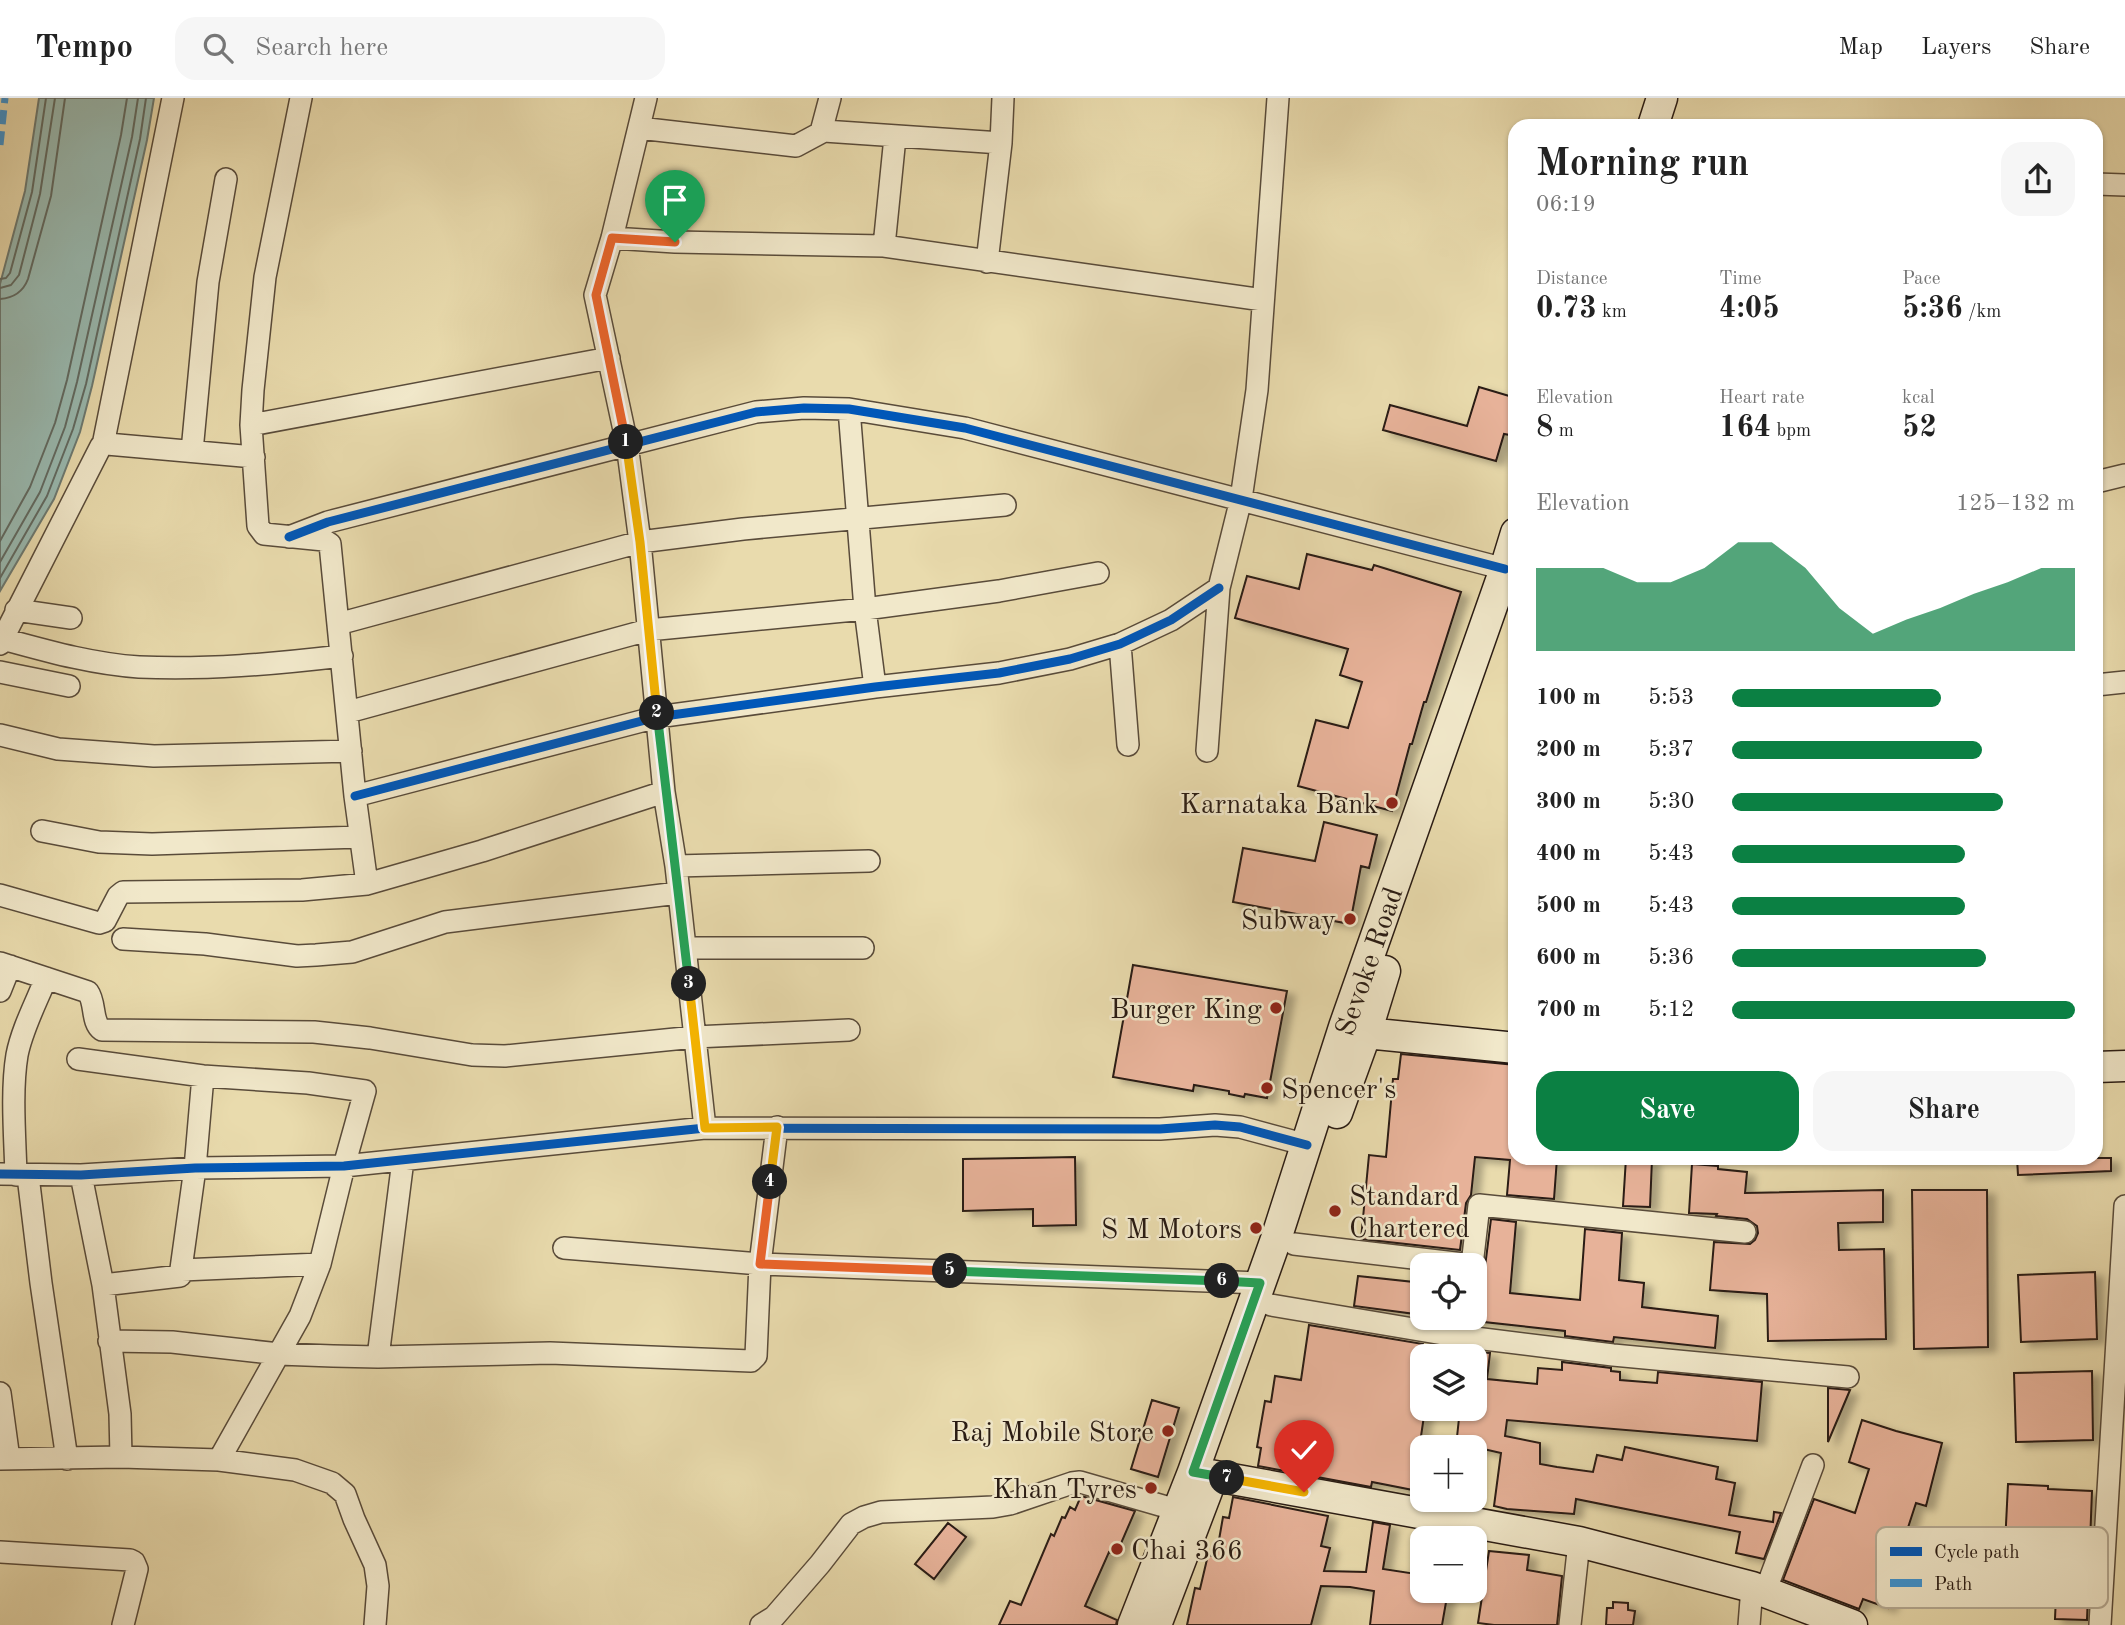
<!DOCTYPE html>
<html lang="en">
<head>
<meta charset="utf-8">
<style>
  :root { --surface:#fff; --page:#f6f6f6; --text:#222; --muted:#767676; --line:#e0e0e0; --accent:#0b8043 }
  body { margin:0; font-family:"Old Standard TT",serif; background:var(--page); color:var(--text); height:100vh; display:flex; flex-direction:column; font-size:26px; white-space:nowrap }
  * { box-sizing:border-box; margin:0 }
  p { font-size:23px; color:var(--muted) }
  .icon { flex:none; width:38px; height:38px; fill:none; stroke:currentColor; stroke-width:2; stroke-linecap:round; stroke-linejoin:round }
  .map { position:relative; flex:1; overflow:hidden }
  .drawer { position:absolute; left:1508px; top:21px; width:595px; height:1046px; display:flex; flex-direction:column; background:var(--surface); border-radius:21px; box-shadow:0 2px 5px #0004 }
  .drawer>* { flex:none }
  .fabs { position:absolute; left:1410px; top:1155px; display:grid; gap:14px }
  .fabs a { display:grid; place-items:center; width:77px; height:77px; border-radius:14px; background:var(--surface); box-shadow:0 2px 5px #0004; font-size:35px }
  .pin { position:absolute; display:grid; place-items:center; width:60px; height:60px; color:#fff; margin:-72px -30px; border-radius:50% 50% 50% 0; rotate:-45deg; box-shadow:0 0 7px #0007 }
  .pin .icon { rotate:45deg }
  .km { position:absolute; width:35px; height:35px; margin:-18px; border-radius:50%; background:#222; color:#fff; font-size:19px; line-height:35px; text-align:center }
  .round { display:grid; place-items:center; flex:none; width:74px; height:74px; border-radius:21px; background:var(--page) }
  .head { display:flex; align-items:center; justify-content:space-between; height:119px; padding:0 28px }
  h1 { font-size:38px; font-weight:600; line-height:52px }
  .figures { display:grid; grid-template-columns:repeat(3,1fr); gap:10px; height:119px; padding:7px 28px }
  .figures div { display:grid; align-content:center }
  .figures b { font-size:30px; font-weight:600 }
  .figures small { font-size:19px; font-weight:400 }
  .figures p { font-size:19px }
  .chart { height:196px; padding:14px 28px }
  .chart p { display:flex; justify-content:space-between }
  .chart svg { width:100%; height:126px; margin-top:7px; fill:var(--accent); opacity:.7 }
  .primary-button { display:flex; gap:14px; margin-top:auto; padding:14px 28px }
  .primary-button a { flex:1; height:80px; border-radius:21px; background:var(--accent); color:#fff; font-size:28px; font-weight:600; line-height:80px; text-align:center }
  .primary-button a+a { background:var(--page); color:var(--text) }
  ul { padding:0 28px; list-style:none; font-size:23px }
  li { display:grid; grid-template-columns:112px 84px 1fr; align-items:center; height:52px }
  li i { height:18px; border-radius:9px; background:var(--accent) }
  header { display:flex; align-items:center; gap:42px; box-sizing:border-box; height:98px; padding:0 35px; background:var(--surface); border-bottom:2px solid var(--line) }
  header strong { font-size:33px }
  nav { display:flex; gap:38px; margin-inline-start:auto; font-size:24px }
  .search { width:490px; height:63px; background:var(--page); display:flex; align-items:center; gap:18px; box-sizing:border-box; padding:0 24px; border-radius:21px; color:var(--muted); font-size:26px }
  .map>svg:first-child { display:block }
  .water { fill:#99bab1; stroke:#6c7a72; stroke-width:2 }
  .lines { fill:none; stroke-linecap:round; stroke-linejoin:round }
  .shore { stroke:#616a62; stroke-width:2 }
  .building { fill:#e7b299; stroke:#291b13; stroke-width:2; filter:url(#shadow) }
  .street-casing { stroke:#594b3a; stroke-width:24 }
  .secondary-casing { stroke:#291b13; stroke-width:33 }
  .street { stroke:#f1e8ca; stroke-width:21 }
  .secondary { stroke:#f1e8ca; stroke-width:30 }
  .quiet { stroke:#3c94d3; stroke-width:7; stroke-dasharray:14 7; stroke-linecap:butt }
  .cycleway-casing { stroke:#f1e8ca; stroke-width:13 }
  .cycleway { stroke:#0057b8; stroke-width:9 }
  .split-1-casing { stroke:#fff; stroke-width:14 }
  .split-2-casing { stroke:#fff; stroke-width:14 }
  .split-3-casing { stroke:#fff; stroke-width:14 }
  .split-4-casing { stroke:#fff; stroke-width:14 }
  .split-5-casing { stroke:#fff; stroke-width:14 }
  .split-6-casing { stroke:#fff; stroke-width:14 }
  .split-7-casing { stroke:#fff; stroke-width:14 }
  .split-8-casing { stroke:#fff; stroke-width:14 }
  .split-1 { stroke:#f0652b; stroke-width:9 }
  .split-2 { stroke:#f5b400; stroke-width:9 }
  .split-3 { stroke:#22a559; stroke-width:9 }
  .split-4 { stroke:#f5b400; stroke-width:9 }
  .split-5 { stroke:#f0652b; stroke-width:9 }
  .split-6 { stroke:#22a559; stroke-width:9 }
  .split-7 { stroke:#22a559; stroke-width:9 }
  .split-8 { stroke:#f5b400; stroke-width:9 }
  .poi-dot { fill:#8f2418; stroke:#f1e8ca; stroke-width:2.5 }
  .labels { text-anchor:middle; stroke-width:5; stroke-linejoin:round; paint-order:stroke }
  .poi-label { font-size:28px; fill:#291b13; stroke:#f1e8ca; text-anchor:end }
  .street-label { font-size:28px; fill:#291b13; stroke:#f1e8ca }
  .key { fill:#f1e8ca; stroke:#b5aa93; stroke-width:2 }
  .key-label { font-size:19px; fill:#291b13 }
</style>
</head>
<body>
<header>
<strong>Tempo</strong>
<div class="search"><svg class="icon" aria-label="search" viewBox="0 0 24 24"><circle cx="10" cy="10" r="6"/><path d="M15 15l6 6"/></svg>Search here</div>
<nav><a>Map</a><a>Layers</a><a>Share</a></nav>
</header>
<div class="map">
<svg width="2125" height="1527" viewBox="0 0 2125 1527">
  <defs>
    <filter id="shadow"><feDropShadow dx="8" dy="4.5" stdDeviation="3.5" flood-color="#0004"/></filter>
  </defs>
  <rect width="100%" height="100%" fill="#e9dbad"/>
  <filter id="stains"><feTurbulence type="fractalNoise" baseFrequency=".00286" numOctaves="4"/><feColorMatrix values="0 0 0 0 .2 0 0 0 0 .09 0 0 0 0 .02 0 0 0 .5 -.17"/></filter>
  <radialGradient id="worn" r=".72"><stop offset=".6" stop-color="#630" stop-opacity="0"/><stop offset="1" stop-color="#630" stop-opacity=".3"/></radialGradient>
  <!-- water -->
  <path class="water" d="M39,0h115l-7,42 -55,246 -12,46 -26,67 -54,92v-307l25,-93z"/>
  <g class="lines">
    <!-- shore -->
    <path class="shore" d="M0,181l6,-1 4,-5 22,-81 14,-94
      M0,190l11,-3 8,-10 21,-81 15,-96
      M0,201c14,-1 23,-7 28,-20l23,-83 14,-98
      M0,443l30,-54 25,-64 12,-43 54,-245 6,-37
      M0,464l40,-70 25,-65 12,-45 55,-245 6,-39
      M0,480l47,-82 26,-67 13,-45 54,-245 6,-41"/>
  </g>
  <!-- building -->
  <path class="building" d="M1479,289l37,11v18l-6,19 -6,-1 -8,27 -113,-31 7,-25 77,21z
    M1307,456l65,16 2,-5 87,27 -35,110h-2l-12,42h-2l-18,67 -94,-25 18,-66 32,8 14,-46 -22,-7 8,-26 -113,-31 12,-42 52,13z
    M1324,724l53,13 -8,33 -8,-2 -11,58 -117,-22 10,-54 72,13z
    M1133,867l154,26 -20,107 -22,-4 -1,3 -15,-3v-3l-35,-6 -1,6 -80,-14z
    M1401,956l115,11v93h41l-3,41 -47,-4 3,-35 -35,-3 -4,38 -5,8 -6,47 -99,-11 8,-84 17,2 7,-78h5z
    M1075,1059l1,68 -43,1v-17l-70,2v-52z
    M1626,1060l26,1 -2,48 -27,-1z
    M2017,1060h94v13l-93,4z
    M1692,1066l26,2v3l29,3 -2,21 138,-3v32l-45,1 1,27 45,-1 2,90 -118,2 -1,-47 -57,-4 4,-48 36,2 5,-4 3,-7 -1,-7 -10,-7 -31,-3 1,-2 -28,-1z
    M1912,1092h75l1,157 -74,2z
    M1491,1121l25,3 -6,71 70,7 5,-71 37,4 -3,47 25,3 -2,24 76,9 -3,32 -101,-11 -1,5 -48,-6v-5l-90,-10v-32h3l1,-13 6,-9z
    M2095,1174l2,67 -76,3 -3,-67z
    M1358,1178l65,7v32l-69,-9z
    M1309,1227l114,19v65h2l-5,34h3v49l-51,-10 -1,5 -113,-21 3,-18 -4,-1 8,-46 6,1 4,-26 26,4z
    M1475,1254l15,1 -3,26 50,5 1,-16 24,2v-8l49,6v3l9,1v8l37,3 1,-11 104,10 -5,59 -250,-21 -2,16 35,7v21l17,3 36,5 4,-17 25,5 3,-13 93,20 -2,12 19,4 -6,32 44,7 1,-10 7,1 -17,46 -28,-6 4,-21 -164,-33 -2,15 -67,-5 -13,-3 7,-53 -26,-6h-10l3,-9 -11,-1 3,-28h15z
    M2092,1273l1,69 -77,2 -2,-69z
    M1828,1290l22,2 -22,52z
    M1152,1302l27,8 -21,69 -27,-8z
    M1862,1322l34,11 46,12 -16,63 -10,-3 -13,40 8,3 -23,62 -25,-9 -4,10 -76,-29 31,-81 41,14 14,-44 -20,-7z
    M2008,1386l40,2v3l44,2 -5,129 -32,-1 1,-24 -58,-3 2,-47h5z
    M1081,1398l54,15 -19,44 -7,-3 -24,54 32,14 -1,5h-117l11,-24 11,4 30,-71 3,2 8,-19 3,1 5,-11 5,3z
    M1233,1399l95,19 -7,30 9,2 -6,23 42,1 7,-50 17,3 -7,44 40,6v16h25l-6,34h-72l4,-34 -24,-4 -29,-1 -10,39h-124l8,-37 5,1 8,-34 8,2 7,-40 6,1z
    M948,1425l18,14 -32,42 -19,-15z
    M1489,1453l40,4 -2,15 35,6 -5,49h-63l-16,-2z
    M1613,1504l15,1v7l7,1 -2,14h-27l1,-17h6z"/>
  <g class="lines">
    <!-- street casing -->
    <g class="street-casing">
      <path id="street" d="M301,0l-36,179 -12,113 -2,35 7,101 6,8 60,6 6,4 25,252 12,88
        M646,0l-34,140 -17,57 32,149 13,98 24,250 12,74 29,262
        M830,0l-8,30 2,3 177,12
        M639,30l157,18 28,-15
        M2096,86l29,1
        M612,140l63,4 209,4 379,54
        M884,148l11,-109
        M987,164l14,-119 2,-45
        M849,311l16,200 10,78
        M251,327l358,-67
        M103,347l70,-347
        M192,353l16,-169 18,-103
        M2096,384l29,-7
        M289,439l39,-15 428,-110 48,-4 45,1 116,19 540,141
        M16,512l55,8
        M338,526l302,-82 103,-13 262,-24
        M3,541c44,12 89,25 136,28 68,3 135,-3 203,-11
        M0,546l101,-198 6,-2 147,13
        M1120,546l8,101
        M0,574l69,14
        M2096,587l29,-3
        M348,614l300,-82 217,-21 134,-18 99,-18
        M0,637l58,14 96,7 197,-5
        M1207,653l12,-163 22,-89 16,-109 21,-292
        M355,698l302,-79 218,-30 124,-14 71,-14 50,-15 51,-24 48,-32
        M42,733l57,11 53,2 207,-7
        M676,768l193,-5
        M0,797l99,28 6,-2 13,-25 5,-4 179,-2 65,-6 115,-33 182,-59
        M123,841l82,5 92,12 19,-1 36,-3 93,-30 233,-29
        M685,850h178
        M0,865l88,29c8,11 3,30 14,38l212,2 56,6 102,17 33,1 190,-19 154,-7
        M0,893l10,-25
        M78,961l125,17 105,7 57,8 -21,75 -24,98 -20,52 -81,144
        M0,1076l81,1 114,-7 149,-2 361,-38 455,1 55,-4 25,2 67,18
        M16,1077c-1,-37 -5,-84 1,-120 5,-26 19,-52 29,-77
        M81,1077l22,110 17,129 1,43
        M28,1078l13,107 26,176
        M1294,1146l178,21 7,-60 266,27
        M564,1150l196,16 500,19
        M182,1172l138,-6
        M103,1187l77,-9 15,-108 8,-92
        M1271,1207l172,29 170,21 235,22
        M109,1243l63,1 107,12 54,2 45,1 172,-4 201,8 5,-5 4,-92 17,-137
        M378,1259l25,-197
        M0,1295l9,66
        M0,1361l121,-2 98,3 76,10 37,13 13,11 9,25 21,46 3,21 -3,39
        M0,1454l130,8 4,2 3,7 -14,56
        M1765,1494l48,-127
        M761,1527l13,-8 46,-53 31,-40 13,-7 17,-5 112,-5 17,-3 62,-21 8,-1 97,28
        M1570,1527l9,-83
        M1749,1527l3,-38
        M2100,1527l25,-419"/>
    </g>
    <!-- secondary casing -->
    <g class="secondary-casing">
      <path id="secondary" d="M1653,28l9,-28
        M1349,930l17,5 150,15
        M2096,969l29,-1
        M1337,1015l29,-80 19,-62
        M1193,1374l386,70 173,45 100,38
        M1133,1527l60,-153 83,-233 68,-212 161,-458 11,-36
        M1156,1527l56,-147"/>
    </g>
    <!-- street -->
    <use href="#street" class="street"/>
    <!-- secondary -->
    <use href="#secondary" class="secondary"/>
    <!-- quiet -->
    <path class="quiet" d="M0,47l5,-47"/>
    <!-- cycleway casing -->
    <g class="cycleway-casing">
      <path id="cycleway" d="M289,439l39,-15 428,-110 48,-4 45,1 116,19 540,141
        M355,698l302,-79 218,-30 124,-14 71,-14 50,-15 51,-24 48,-32
        M0,1076l81,1 114,-7 149,-2 361,-38 455,1 55,-4 25,2 67,18"/>
    </g>
    <!-- cycleway -->
    <use href="#cycleway" class="cycleway"/>
  </g>
  <g class="lines">
    <!-- split-1 casing -->
    <g class="split-1-casing">
      <path id="split-1" d="M626,344l-30,-147 16,-57 63,4"/>
    </g>
    <!-- split-2 casing -->
    <g class="split-2-casing">
      <path id="split-2" d="M626,344l14,100 17,171"/>
    </g>
    <!-- split-3 casing -->
    <g class="split-3-casing">
      <path id="split-3" d="M657,615c10,90 21,180 32,271"/>
    </g>
    <!-- split-4 casing -->
    <g class="split-4-casing">
      <path id="split-4" d="M689,886l16,144 72,-1 -7,55"/>
    </g>
    <!-- split-5 casing -->
    <g class="split-5-casing">
      <path id="split-5" d="M770,1084l-10,82 190,7"/>
    </g>
    <!-- split-6 casing -->
    <g class="split-6-casing">
      <path id="split-6" d="M950,1173l272,10"/>
    </g>
    <!-- split-7 casing -->
    <g class="split-7-casing">
      <path id="split-7" d="M1222,1183l38,2 -67,189 34,6"/>
    </g>
    <!-- split-8 casing -->
    <g class="split-8-casing">
      <path id="split-8" d="M1227,1380l77,14"/>
    </g>
    <!-- split-1 -->
    <use href="#split-1" class="split-1"/>
    <!-- split-2 -->
    <use href="#split-2" class="split-2"/>
    <!-- split-3 -->
    <use href="#split-3" class="split-3"/>
    <!-- split-4 -->
    <use href="#split-4" class="split-4"/>
    <!-- split-5 -->
    <use href="#split-5" class="split-5"/>
    <!-- split-6 -->
    <use href="#split-6" class="split-6"/>
    <!-- split-7 -->
    <use href="#split-7" class="split-7"/>
    <!-- split-8 -->
    <use href="#split-8" class="split-8"/>
  </g>
  <!-- markers -->
  <g class="poi-dot">
    <circle cx="1392" cy="705" r="7"/>
    <circle cx="1350" cy="821" r="7"/>
    <circle cx="1276" cy="910" r="7"/>
    <circle cx="1267" cy="990" r="7"/>
    <circle cx="1335" cy="1113" r="7"/>
    <circle cx="1256" cy="1130" r="7"/>
    <circle cx="1168" cy="1333" r="7"/>
    <circle cx="1151" cy="1390" r="7"/>
    <circle cx="1117" cy="1451" r="7"/>
  </g>
  <g class="labels">
    <!-- poi labels -->
    <g class="poi-label">
      <text x="1378" y="715">Karnataka Bank</text>
      <text x="1336" y="831">Subway</text>
      <text x="1262" y="920">Burger King</text>
      <text x="1281" y="1000" text-anchor="start">Spencer's</text>
      <text x="1349" y="1107" text-anchor="start">Standard<tspan x="1349" dy="32">Chartered</tspan></text>
      <text x="1242" y="1140">S M Motors</text>
      <text x="1154" y="1343">Raj Mobile Store</text>
      <text x="1137" y="1400">Khan Tyres</text>
      <text x="1131" y="1461" text-anchor="start">Chai 366</text>
    </g>
    <!-- street labels -->
    <g class="street-label">
      <text transform="translate(1368 863) rotate(-71)" y="10">Sevoke Road</text>
    </g>
  </g>
  <!-- legend -->
  <rect x="1876" y="1429" width="232" height="81" rx="10" class="key"/>
  <rect x="1890" y="1449" width="32" height="9" fill="#0057b8"/>
  <rect x="1890" y="1481" width="32" height="8" fill="#3c94d3"/>
  <g class="key-label">
    <text x="1934" y="1460">Cycle path</text>
    <text x="1934" y="1492">Path</text>
  </g>
  <rect width="100%" height="100%" filter="url(#stains)"/>
  <rect width="100%" height="100%" fill="url(#worn)"/>
</svg>
<div class="fabs">
<a><svg class="icon" aria-label="locate" viewBox="0 0 24 24"><circle cx="12" cy="12" r="6"/><path d="M12 2v4M12 18v4M2 12h4M18 12h4"/></svg></a>
<a><svg class="icon" aria-label="layers" viewBox="0 0 24 24"><path d="M12 4l9 5-9 5-9-5zM3 14l9 5 9-5"/></svg></a>
<a>+</a>
<a>−</a>
</div>
<div class="pin" style="left:675px;top:144px;background:#1e9e55"><svg class="icon" aria-label="arrive" viewBox="0 0 24 24"><path d="M6 21V4h12l-3 4 3 4H6"/></svg></div>
<div class="pin" style="left:1304px;top:1394px;background:#d93025"><svg class="icon" aria-label="check" viewBox="0 0 24 24"><path d="M5 12l5 5 9-10"/></svg></div>
<b class="km" style="left:626px;top:344px">1</b>
<b class="km" style="left:657px;top:615px">2</b>
<b class="km" style="left:689px;top:886px">3</b>
<b class="km" style="left:770px;top:1084px">4</b>
<b class="km" style="left:950px;top:1173px">5</b>
<b class="km" style="left:1222px;top:1183px">6</b>
<b class="km" style="left:1227px;top:1380px">7</b>
<section class="drawer">
<div class="head"><div><h1>Morning run</h1><p>06:19</p></div><a class="round"><svg class="icon" aria-label="share" viewBox="0 0 24 24"><path d="M12 15V3M7 8l5-5 5 5M5 13v7h14v-7"/></svg></a></div>
<div class="figures">
<div><p>Distance</p><b>0.73<small> km</small></b></div>
<div><p>Time</p><b>4:05</b></div>
<div><p>Pace</p><b>5:36<small> /km</small></b></div>
</div>
<div class="figures">
<div><p>Elevation</p><b>8<small> m</small></b></div>
<div><p>Heart rate</p><b>164<small> bpm</small></b></div>
<div><p>kcal</p><b>52</b></div>
</div>
<div class="chart"><p><span>Elevation</span>125–132 m</p>
<svg viewBox="0 0 160 44" preserveAspectRatio="none"><path d="M0 44V15L10 15L20 15L30 20L40 20L50 15L60 6L70 6L80 15L90 29L100 38L110 33L120 29L130 24L140 20L150 15L160 15V44z"/></svg>
</div>
<ul>
<li><b>100 m</b>5:53<i style="width:61%"></i></li>
<li><b>200 m</b>5:37<i style="width:73%"></i></li>
<li><b>300 m</b>5:30<i style="width:79%"></i></li>
<li><b>400 m</b>5:43<i style="width:68%"></i></li>
<li><b>500 m</b>5:43<i style="width:68%"></i></li>
<li><b>600 m</b>5:36<i style="width:74%"></i></li>
<li><b>700 m</b>5:12<i style="width:100%"></i></li>
</ul>
<div class="primary-button"><a>Save</a><a>Share</a></div>
</section>
</div>
</body>
</html>
